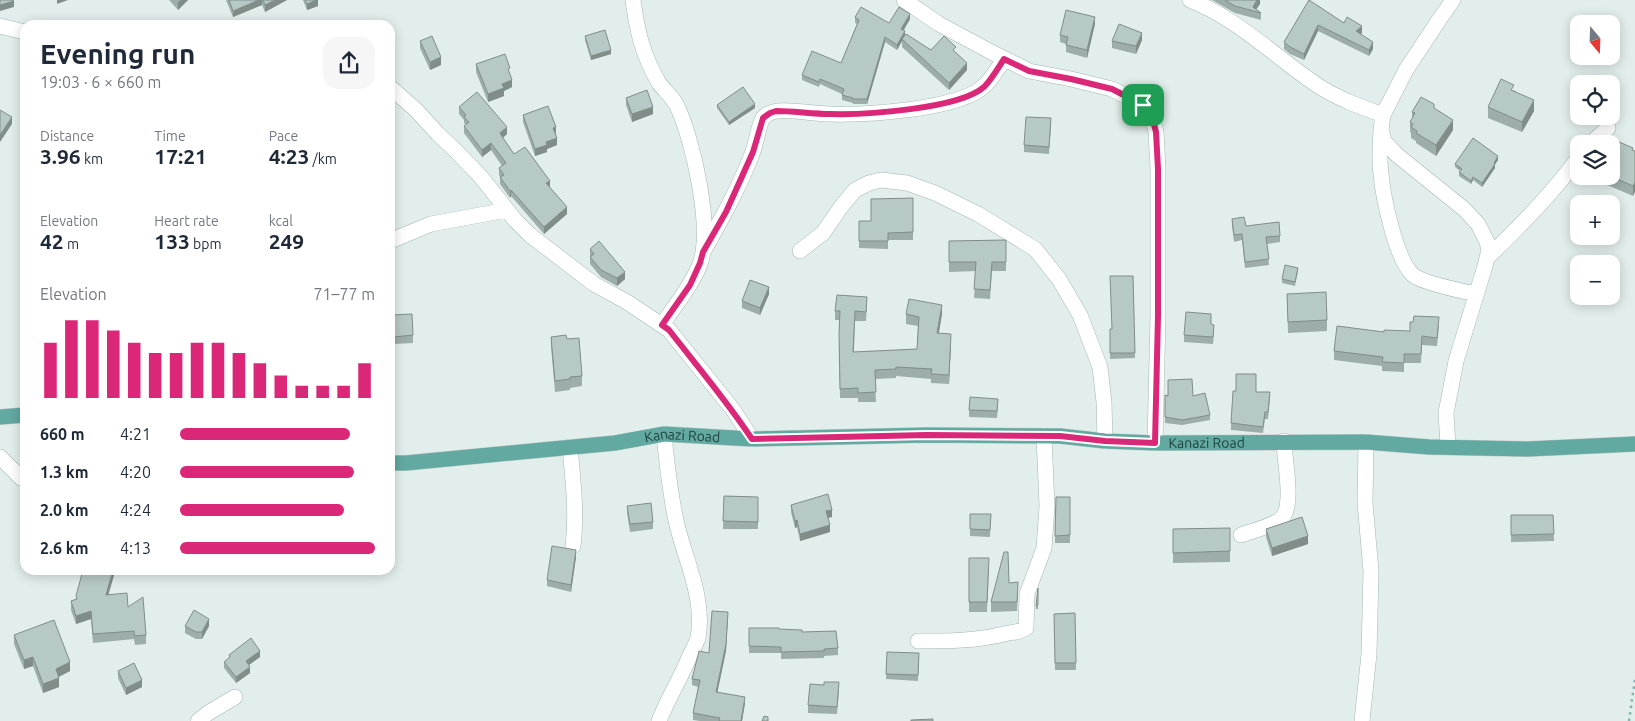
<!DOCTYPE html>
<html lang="en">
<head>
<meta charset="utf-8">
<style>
  :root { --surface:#fff; --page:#f6f6f7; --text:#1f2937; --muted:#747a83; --accent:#db2777 }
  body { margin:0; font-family:Ubuntu,sans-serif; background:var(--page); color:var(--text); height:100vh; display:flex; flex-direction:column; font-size:19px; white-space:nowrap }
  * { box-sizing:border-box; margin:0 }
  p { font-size:16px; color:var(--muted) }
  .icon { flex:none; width:28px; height:28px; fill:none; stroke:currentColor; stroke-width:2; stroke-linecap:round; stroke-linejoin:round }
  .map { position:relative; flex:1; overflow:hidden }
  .sheet { position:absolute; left:20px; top:20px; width:375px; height:555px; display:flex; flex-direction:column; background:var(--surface); border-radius:15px; box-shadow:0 2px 12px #0003 }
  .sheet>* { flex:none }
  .needle { width:32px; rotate:161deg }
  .controls { position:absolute; left:1570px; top:15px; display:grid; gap:10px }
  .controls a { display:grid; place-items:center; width:50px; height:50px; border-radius:10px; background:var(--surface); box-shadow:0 2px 12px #0003; font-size:25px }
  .pin { position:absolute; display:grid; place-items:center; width:42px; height:42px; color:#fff; margin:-21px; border-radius:10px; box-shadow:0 2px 8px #0006 }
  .round { display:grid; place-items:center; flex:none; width:52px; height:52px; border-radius:15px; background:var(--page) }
  .summary { display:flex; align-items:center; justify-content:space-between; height:85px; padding:0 20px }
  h1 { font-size:28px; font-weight:700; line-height:38px }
  .figures { display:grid; grid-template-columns:repeat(3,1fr); gap:8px; height:85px; padding:5px 20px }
  .figures div { display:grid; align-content:center }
  .figures b { font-size:21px; font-weight:700 }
  .figures small { font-size:14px; font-weight:400 }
  .figures p { font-size:14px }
  .chart { height:140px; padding:10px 20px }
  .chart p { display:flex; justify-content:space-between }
  .chart svg { width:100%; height:90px; margin-top:5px; stroke:var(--accent); stroke-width:6 }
  ul { padding:0 20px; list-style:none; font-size:16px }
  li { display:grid; grid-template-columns:80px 60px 1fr; align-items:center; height:38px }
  li i { height:12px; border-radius:6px; background:var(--accent) }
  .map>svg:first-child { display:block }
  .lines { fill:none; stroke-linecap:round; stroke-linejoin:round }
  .minor-casing { stroke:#a4b7b4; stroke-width:16 }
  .major-casing { stroke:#c1cac9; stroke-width:16 }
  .path { stroke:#7fb5ad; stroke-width:2.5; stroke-dasharray:2.5 4; stroke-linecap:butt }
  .minor { stroke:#fff; stroke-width:15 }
  .major { stroke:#62a9a2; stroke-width:15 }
  .wall { fill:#9dada9 }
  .shaded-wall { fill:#808d89 }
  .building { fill:#b7c9c4; stroke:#808d89 }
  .route-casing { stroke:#fff; stroke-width:10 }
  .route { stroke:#db2777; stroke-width:6 }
  .labels { text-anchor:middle; stroke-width:5; stroke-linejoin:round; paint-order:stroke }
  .street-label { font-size:14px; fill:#20423e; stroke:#f3faf8 }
</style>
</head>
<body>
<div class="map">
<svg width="1635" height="721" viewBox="0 0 1635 721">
  <rect width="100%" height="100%" fill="#e2eeeb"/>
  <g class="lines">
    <!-- minor casing -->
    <g class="minor-casing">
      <path id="minor" d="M633,0c4,31 10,56 26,83 5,7 12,13 17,21 17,34 37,124 24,160 -9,23 -25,41 -38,61
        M904,0l35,24 54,29 36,18 42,8 41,10 31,16 9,12 4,15 2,37v147l-3,127
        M1190,0c49,19 87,59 130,87 19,12 41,20 63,28
        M0,26l25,6
        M390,87l26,23 22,24 17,16 26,27 34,43 15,15 64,49 33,18 42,28 65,81 18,28
        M1381,131c-1,14 -2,29 0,43 2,23 15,86 32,101 9,8 49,16 63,19
        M1590,144l18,-16
        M390,241l41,-17 76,-14
        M800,251l23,-18 18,-26 14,-17 14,-7 12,-3 26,3 28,10 43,21 57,35 24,30 21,36 20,52 4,35 1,39
        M703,252c18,-32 36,-64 49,-98 4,-9 7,-31 11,-36 3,-4 9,-6 14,-7 17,-2 35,3 53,3 35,1 129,-4 154,-28 8,-7 14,-18 20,-27
        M1487,258c33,-32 65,-64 92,-101
        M570,447c3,33 7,66 3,99
        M1448,447l-2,-34 10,-52 29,-95 4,-16 -2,-8 -9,-18 -14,-15 -67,-54 -13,-14 -3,-11 2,-15 23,-45 33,-50 14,-20
        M0,457l21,21
        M1241,535c11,-4 32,-9 40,-16 14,-12 3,-60 3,-78
        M918,641c29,0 58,0 86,-7 10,-3 12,0 22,-6l1,-34 17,-46 3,-42 -3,-70
        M198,721l10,-8 27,-16
        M659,721c9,-23 22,-43 31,-66 3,-5 6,-12 8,-17 7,-39 -12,-76 -21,-113 -7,-30 -10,-60 -13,-91
        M1362,721l7,-67 2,-83 -6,-68 1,-61"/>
    </g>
    <!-- major casing -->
    <g class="major-casing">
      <g id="major">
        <path d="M0,417l25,-2"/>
        <path id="s1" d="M390,463h16l209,-20 49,-9 88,5 175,-4 133,1 45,5 50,2 211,-1 63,5 99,2 107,-5"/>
      </g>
    </g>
    <!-- path -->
    <path class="path" d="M1629,721l6,-42"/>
    <!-- minor -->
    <use href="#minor" class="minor"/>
    <!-- major -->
    <use href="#major" class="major"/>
  </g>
  <!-- wall -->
  <path class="wall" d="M169,0h19l-10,10z
    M226,0h61l-22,12 -3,-7 -29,12z
    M303,0h15v6l-11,4z
    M1212,0h48v4l-4,5 5,4v7l-26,-7z
    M1309,0l35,23 18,10 -2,1 13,15 -4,7 -51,-25 -14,29 -14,-6 -6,-5v-7z
    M855,17l34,6 21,-4 -6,11 1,6 26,14 25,2 11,18 -18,20 -47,-43v-6l-5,9 -12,-8 -18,62h-14v-1l-11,-3v-6l-22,-10 -1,3 -17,-7v-5l39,-12 16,-39 -2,-1z
    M1095,24l-8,34 -21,-6v-8l-6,-2v-7z
    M585,36l26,18 -20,6 -6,-20z
    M1142,40l-6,14 -24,-6v-7z
    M420,41l21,24 -11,5 -10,-22z
    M476,64l34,10 2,13 -8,4v5l-16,6 -12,-30z
    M1514,90l20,21 -12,21 -34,-14v-11z
    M626,98l27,16 -21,8 -6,-17z
    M717,105l38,3 -26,17 -12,-17z
    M459,107l48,27 -4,4 11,16 36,33 17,27 -23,20 -33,-38 -1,2 -10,-14v-7l-1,-2v-7l3,-2 -11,-16 -9,7 -18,-24v-7l2,-1 -2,-2v-3l-5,-6z
    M1434,108l19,22 -17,26 -20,-13v-2l-5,-3v-5l-1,-1v-10l2,-3v-7z
    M523,115l33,19 1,11 -10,4v3l-12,4 -12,-34z
    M1051,126l-2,28 -25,-2v-7z
    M1633,150v46l-47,-20h25z
    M1498,160l-3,4v4l-13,19 -9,-7 -2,4 -12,-8v-4l1,-1 -5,-4v-3z
    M913,198v42h-25v9l-29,-1v-27h12z
    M1232,219l14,7 34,10v6l-13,2 2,21 -24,3 -3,-28 -8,2 -2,-16z
    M1006,240v31h-14l-2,28 -16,-1 2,-27 -27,1v-31z
    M590,249l35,30 -8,7 -16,-9 -11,-13z
    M1298,271l-3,15 -13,-3v-4z
    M1133,276l2,82 -25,1v-30h2z
    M769,294l-9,21 -18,-7v-7z
    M1287,294l40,26v11l-39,2z
    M867,306l-1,15h-11l-1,31 63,-3 1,-23 -12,-2v-10h36l-3,19 12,10 -2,41 -18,-1v-4l-35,-3v2l-21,1 1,23h-18v-4h-18l-1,-55v-23h-4v-9z
    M392,315l21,20v8l-19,1z
    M1211,324l3,8 -1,12 -29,-2v-7z
    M1439,326l-2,20 -15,-1 -1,18h-17v9l-22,-1v-5l-48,-6v-9l76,-20z
    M551,337l16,2 15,37v10l-12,2v2l-15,2 -4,-45z
    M1165,395l28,1 17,19v5l-28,5 -17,-2z
    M1270,399l-2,20h-3l-2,14 -32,-3v-7z
    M998,406l-1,12 -28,-1v-7z
    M724,496l34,1v32h-35z
    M1056,497h14v46h-15z
    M791,505l41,12 -4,1 2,14 -30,9 -3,-14 -2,1 -4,-16z
    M627,506l26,16v7l-23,3 -3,-19z
    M970,514h21l-1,23 -20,-1z
    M1511,515h42l1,26 -43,1z
    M1230,528v34l-57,1v-34z
    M1266,529l42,15 -36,12 -6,-19z
    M576,557l-5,35 -24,-6v-6z
    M969,558l20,10 -2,44h-18z
    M115,570l-7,25 20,12 18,28v9l-11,1 -1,-6 -41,4 -2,-24 -15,5 -5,-14v-9l5,-1v-4z
    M1009,583l9,8 -1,20 -26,1v-10z
    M1038,588v21h-2v-3z
    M1075,613l1,57h-21l-1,-56z
    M728,618l-2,33 -9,41 28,11 -3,18h-42l-7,-1v-7l5,-26 -6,-2v-6l17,-26z
    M185,626h24l-7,13h-6l-11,-6z
    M749,628l53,4 36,16v7l-14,1v2l-43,1v-6h-32z
    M14,635l56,36 -11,6v10l-16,6 -10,-27 -9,3 -10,-25z
    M887,652l32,7 -1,22 -32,-2z
    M229,655l31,2 -11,8 1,8 -14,10 -12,-15v-6l5,-4z
    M118,671l24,16 -16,8 -8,-17z
    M839,690l-2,24 -29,-1v-8z"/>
  <!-- shaded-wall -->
  <path class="shaded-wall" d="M57,0h11l-11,4z
    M181,0h7l-10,10v-8z
    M259,0h3v5l-29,12v-6z
    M275,0h12l-22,12v-7z
    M316,0h2v6l-11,4v-6z
    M1257,0h3v4l-5,7 -2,-4z
    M14,1v6l-14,4v-6z
    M910,14v5l-9,15v-5z
    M1095,17v7l-8,34v-8z
    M1318,25v6l-14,29v-6z
    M1362,26v7l-6,5v-7z
    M905,31v5l-8,14v-5z
    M1142,33v7l-6,14v-8z
    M885,37v5l-18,62v-5z
    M1373,42v7l-4,7v-6z
    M611,50v4l-20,6v-4z
    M441,57v8l-11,5v-8z
    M967,63v7l-18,20v-7z
    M512,80v7l-8,4v5l-16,6v-8l14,-10z
    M1534,100v11l-12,21v-10z
    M755,104v4l-26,17v-3z
    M653,107v7l-21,8v-8z
    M12,117v7l-12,18v-7z
    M1453,120v10l-17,26v-11z
    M507,127v7l-7,6v-7z
    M556,127v7l-3,1v-7z
    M557,138v7l-10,4v3l-12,4v-7l11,-7z
    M491,143v7l-9,7v-7z
    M1498,156v4l-4,6v-3z
    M1495,164v4l-13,19v-4z
    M1473,177v3l-2,4v-3z
    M550,181v7l-4,-5z
    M1635,182v10l-2,4v-10z
    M511,190v6l-1,2v-7z
    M567,207v7l-23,20v-7z
    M625,272v7l-8,7v-8z
    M392,278v6l-2,1v-6z
    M769,287v7l-9,21v-7z
    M942,305v9l-5,28v-9z
    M951,334v9l-2,41v-9z
    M832,510v7l-6,1v-7z
    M797,520v7l-2,1v-7z
    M830,525v7l-30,9v-7z
    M1308,536v8l-36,12v-8z
    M576,550v7l-5,35v-7z
    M113,570h2v2l-9,31v-8z
    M91,611v8l-15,5v-8z
    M728,612l-2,39 -10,48v-7z
    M209,619v7l-7,13v-7z
    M260,651v6l-14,10v-6z
    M33,657v9l-9,3v-9z
    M70,662v9l-14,7v-9z
    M250,667v6l-14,10v-6z
    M59,678v9l-16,6v-9z
    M142,680v7l-16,8v-7z
    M745,697v6l-3,18h-1z"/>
  <!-- building -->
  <path class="building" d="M0,0h13l1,1 -14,4z
    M229,0h30l-26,11z
    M263,0h12l-10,5z
    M305,0h11l-9,4z
    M1225,0h32l-4,7 8,6 -26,-7z
    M1309,0l35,23 3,-6 15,9 -6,5 17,11 -4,8 -51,-25 -14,29 -14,-7 -6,-5z
    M861,7l28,16 10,-16 11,7 -9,15 4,2 -8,14 -12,-8 -18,62h-14v-1l-11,-3 2,-6 -24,-10 -1,3 -17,-7 10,-24 29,12 18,-43 -4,-3z
    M1066,10l29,7 -8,33 -21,-5 2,-8 -8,-2z
    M1119,24l23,9 -6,13 -24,-5z
    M605,30l6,20 -20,6 -6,-20z
    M906,34l25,16 13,-14 12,11 -3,3 14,13 -18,20 -47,-44z
    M432,36l9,21 -11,5 -10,-21z
    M505,54l5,14 -2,1 4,11 -10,4 2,4 -16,6 -12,-30z
    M1501,79l13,6 -3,5 23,10 -12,22 -34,-15z
    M743,87l12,17 -26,18 -12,-17z
    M647,90l6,17 -21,7 -6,-16z
    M477,92l30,35 -7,6 1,2 13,19 11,-7 25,34 -4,2 21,24 -23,20 -33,-37 -1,1 -10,-14 4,-2 -5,-7 7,-5 -15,-20 -9,7 -18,-24 5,-4 -5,-5 2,-2 -7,-8z
    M1421,97l13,7v4l19,12 -17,25 -20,-12 1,-2 -6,-4 2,-3 -3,-2 5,-9 -3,-1z
    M548,106l8,21 -3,1 4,10 -11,4 1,3 -12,4 -12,-34z
    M0,110l12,7 -12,18z
    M1026,117l25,1 -2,29 -25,-2z
    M1605,136l28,12 -1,2 3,1v31l-2,4 -23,-10h1v-32h-9z
    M1473,138l25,18 -4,7 1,1 -13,19 -9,-6 -2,4 -12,-9 3,-3 -7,-5z
    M913,198v34l-25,1v8h-29v-20h12v-22z
    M1244,217l2,9 33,-4 1,14 -14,1 3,22 -24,3 -3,-28 -8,1 -2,-16z
    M1006,240v22h-14l-2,28 -16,-1 2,-27h-27v-21z
    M599,241l26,31 -8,6 -16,-8 -11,-13 4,-3 -4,-5z
    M1285,265l13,3 -3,14 -13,-3z
    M390,271l2,7 -2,1z
    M1110,276h23l2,77h-25v-24h2z
    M750,280l19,7 -9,21 -18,-7z
    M1326,292l1,28 -39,2 -1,-28z
    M837,295l30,2 -1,15 -11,-1 -2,41 64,-3 2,-32 -13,-3 3,-15 33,6 -5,28 14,1 -2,41 -18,-1 1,-5 -36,-2v2l-21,1 1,22 -18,1v-5l-18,1 -1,-56 1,-22h-5z
    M1186,312l25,2v10l3,1 -1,12 -29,-2z
    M412,314l1,21 -19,2 -2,-22z
    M1414,316l25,1 -2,21 -15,-2 -1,18h-17v9l-22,-1 1,-5 -49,-6 3,-25 47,6v-2l26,1v-9h3z
    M566,335l1,4 12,-1 3,38 -12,1v2l-15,2 -4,-44z
    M1236,374h20v18h14l-2,20h-3l-2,15 -32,-4 2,-32h3z
    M1192,379l1,17 12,-3 5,22 -28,5 -17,-3v-22l3,1v-16z
    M970,397l28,2 -1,12 -28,-1z
    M828,494l4,16 -6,1 4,14 -30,9 -3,-14 -2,1 -4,-16z
    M724,496l34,1v25l-35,-1z
    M1056,497h14v38l-15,1z
    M651,503l2,19 -23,2 -3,-18z
    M970,514h21l-1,16 -20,-1z
    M1511,515h42l1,19 -43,1z
    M1302,517l6,19 -36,12 -6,-19z
    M1230,528v23l-57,2v-24z
    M552,546l24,4 -5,35 -24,-5z
    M1004,552h4l1,31 9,-1 -1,20h-26z
    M969,558h20l-2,44h-18z
    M83,570h30l-7,25 21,-2 1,14 15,-10 3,38 -11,1 -1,-5 -41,3 -2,-23 -15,5 -5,-15 6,-2 -1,-3z
    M1038,588v17l-2,1z
    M194,610l15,9 -7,13h-6l-11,-6z
    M712,611l16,1 -2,32 -10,48 29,5 -4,24h-22l1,-3 -27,-5 7,-33 -8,-1 7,-28 10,2z
    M1075,613l1,50h-21l-1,-49z
    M54,620l16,42 -14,7 3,9 -16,6 -10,-27 -9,3 -10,-25z
    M749,628h30v1l23,1v2l34,-1 2,17 -14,1v2l-43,1v-5l-32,-1z
    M251,638l9,13 -14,10 4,6 -14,10 -12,-15 6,-5 -1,-2z
    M887,652l32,1 -1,22 -32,-1z
    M134,663l8,17 -16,8 -8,-17z
    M824,682h15l-2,25 -29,-2 2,-21 14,1z
    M764,716l4,1v4h-6z
    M933,719v2h-22v-1z"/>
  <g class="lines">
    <!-- route casing -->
    <g class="route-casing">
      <path id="route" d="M1004,59l25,12 42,8 41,10 31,16 9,12 4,15 2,37v147l-3,127 -50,-2 -45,-5 -133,-1 -175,4c-25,-38 -55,-73 -83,-109l-7,-5 28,-40 10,-22 3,-11 23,-40 27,-60 10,-34 7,-5 6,-2c18,0 36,3 54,3 34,1 129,-5 154,-27 8,-8 14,-19 20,-28z"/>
    </g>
    <!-- route -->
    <use href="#route" class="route"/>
  </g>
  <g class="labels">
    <!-- street labels -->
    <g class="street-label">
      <text dy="5" stroke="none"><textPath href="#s1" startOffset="294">Kanazi Road</textPath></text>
      <text dy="5" stroke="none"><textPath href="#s1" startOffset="819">Kanazi Road</textPath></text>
    </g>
  </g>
</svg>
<div class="controls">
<a><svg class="needle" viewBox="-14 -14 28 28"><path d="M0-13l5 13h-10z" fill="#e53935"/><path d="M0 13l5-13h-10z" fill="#747a83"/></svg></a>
<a><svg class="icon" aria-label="locate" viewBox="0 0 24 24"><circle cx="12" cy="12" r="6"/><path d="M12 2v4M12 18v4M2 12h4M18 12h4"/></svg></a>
<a><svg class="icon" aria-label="layers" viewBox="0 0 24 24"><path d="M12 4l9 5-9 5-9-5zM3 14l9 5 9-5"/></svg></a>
<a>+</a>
<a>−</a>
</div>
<div class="pin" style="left:1143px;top:105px;background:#1e9e55"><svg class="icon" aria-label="arrive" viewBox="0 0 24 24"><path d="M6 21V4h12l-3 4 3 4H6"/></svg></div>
<section class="sheet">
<div class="summary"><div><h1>Evening run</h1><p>19:03 · 6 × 660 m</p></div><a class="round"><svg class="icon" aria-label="share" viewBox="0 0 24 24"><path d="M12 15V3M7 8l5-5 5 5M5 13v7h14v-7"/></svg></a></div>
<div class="figures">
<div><p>Distance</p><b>3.96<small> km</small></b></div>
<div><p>Time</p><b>17:21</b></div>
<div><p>Pace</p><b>4:23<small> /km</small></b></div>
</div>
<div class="figures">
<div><p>Elevation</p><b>42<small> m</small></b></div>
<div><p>Heart rate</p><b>133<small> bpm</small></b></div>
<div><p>kcal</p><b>249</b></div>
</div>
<div class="chart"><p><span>Elevation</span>71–77 m</p>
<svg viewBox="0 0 160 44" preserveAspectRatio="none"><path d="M5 44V17M15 44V6M25 44V6M35 44V11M45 44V17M55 44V22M65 44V22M75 44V17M85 44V17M95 44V22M105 44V27M115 44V33M125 44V38M135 44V38M145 44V38M155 44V27"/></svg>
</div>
<ul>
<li><b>660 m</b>4:21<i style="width:87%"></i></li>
<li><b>1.3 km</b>4:20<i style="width:89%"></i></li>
<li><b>2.0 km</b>4:24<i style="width:84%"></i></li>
<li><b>2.6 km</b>4:13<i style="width:100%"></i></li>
</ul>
</section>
</div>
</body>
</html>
